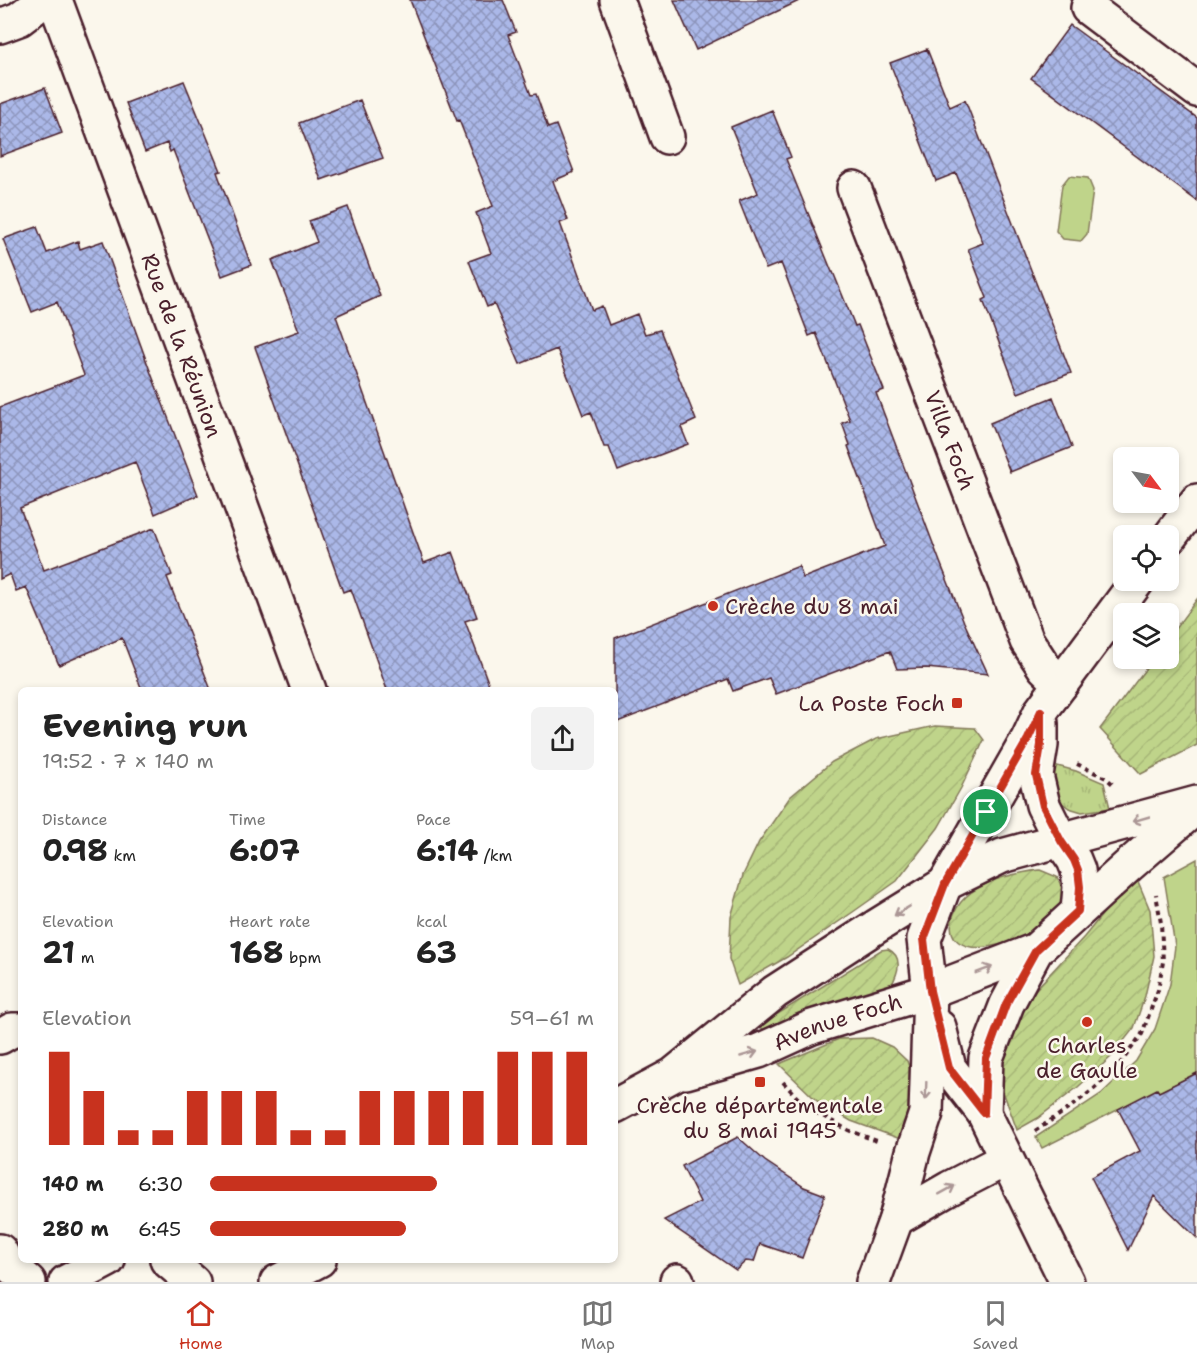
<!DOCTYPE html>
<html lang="en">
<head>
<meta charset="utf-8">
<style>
  :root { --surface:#fff; --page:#f2f2f2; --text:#222; --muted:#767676; --line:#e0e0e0; --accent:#c8321e }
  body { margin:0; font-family:"Shantell Sans",sans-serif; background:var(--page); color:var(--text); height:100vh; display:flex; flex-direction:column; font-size:22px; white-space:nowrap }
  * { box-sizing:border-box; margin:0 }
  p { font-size:20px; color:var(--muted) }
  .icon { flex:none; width:33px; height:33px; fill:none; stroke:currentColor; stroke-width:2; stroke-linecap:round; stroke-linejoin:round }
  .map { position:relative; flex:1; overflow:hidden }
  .sheet { position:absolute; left:18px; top:687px; width:600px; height:576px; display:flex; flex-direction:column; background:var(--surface); border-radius:9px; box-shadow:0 3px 9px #0003 }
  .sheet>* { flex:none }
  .needle { width:39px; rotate:122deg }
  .buttons { position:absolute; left:1113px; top:447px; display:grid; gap:12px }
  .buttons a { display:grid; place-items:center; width:66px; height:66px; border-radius:9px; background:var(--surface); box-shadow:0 3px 9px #0003; font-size:30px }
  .pin { position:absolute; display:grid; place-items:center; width:51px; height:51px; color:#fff; margin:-26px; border:3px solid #fff; border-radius:50%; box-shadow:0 2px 6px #0007 }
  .round { display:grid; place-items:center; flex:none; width:63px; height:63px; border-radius:9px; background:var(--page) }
  .summary { display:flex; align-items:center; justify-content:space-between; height:102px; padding:0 24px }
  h1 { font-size:33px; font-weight:700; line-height:45px }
  .stats { display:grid; grid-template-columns:repeat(3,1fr); gap:9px; height:102px; padding:6px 24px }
  .stats div { display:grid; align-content:center }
  .stats b { font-size:30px; font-weight:700 }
  .stats small { font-size:16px; font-weight:400 }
  .stats p { font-size:16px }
  .chart { height:168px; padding:12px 24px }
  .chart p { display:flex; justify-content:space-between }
  .chart svg { width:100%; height:108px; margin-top:6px; stroke:var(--accent); stroke-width:6 }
  ul { padding:0 24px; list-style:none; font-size:20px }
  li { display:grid; grid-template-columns:96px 72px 1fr; align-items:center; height:45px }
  li i { height:15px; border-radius:8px; background:var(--accent) }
  .dock { display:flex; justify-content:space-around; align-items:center; height:84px; border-top:2px solid var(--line); background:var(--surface); font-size:16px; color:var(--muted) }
  .dock a { display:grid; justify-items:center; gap:3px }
  .dock .current { color:var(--accent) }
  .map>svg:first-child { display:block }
  .grass { fill:url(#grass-tufts); stroke:#847a5a; stroke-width:1.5 }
  .park { fill:#bfd48a; stroke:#847a5a; stroke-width:1.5 }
  .garden { fill:url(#garden-furrows); stroke:#847a5a; stroke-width:1.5 }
  .building { fill:url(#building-cross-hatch); stroke:#4a1f2b; stroke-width:1.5 }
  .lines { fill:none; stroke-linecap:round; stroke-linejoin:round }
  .minor-casing { stroke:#4a1f2b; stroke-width:38 }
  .major-casing { stroke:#4a1f2b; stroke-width:38 }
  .path { stroke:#4a1f2b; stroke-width:4; stroke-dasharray:4.5 4.5; stroke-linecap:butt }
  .minor { stroke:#fbf7ec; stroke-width:33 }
  .major { stroke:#fbf7ec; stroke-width:33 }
  .oneway { stroke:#ab9695 }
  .route-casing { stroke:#fff; stroke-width:12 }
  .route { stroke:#c8321e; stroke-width:8 }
  .poi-dot { fill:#c8321e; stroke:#fbf7ec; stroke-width:2 }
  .labels { text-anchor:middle; stroke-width:5; stroke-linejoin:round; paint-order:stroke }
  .street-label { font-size:22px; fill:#4a1f2b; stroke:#fbf7ec }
  .poi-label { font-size:22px; fill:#4a1f2b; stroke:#fbf7ec }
</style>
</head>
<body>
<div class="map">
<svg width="1197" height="1282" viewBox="0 0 1197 1282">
  <defs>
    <pattern id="grass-tufts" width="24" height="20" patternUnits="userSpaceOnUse" patternTransform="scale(1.5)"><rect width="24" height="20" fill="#bfd48a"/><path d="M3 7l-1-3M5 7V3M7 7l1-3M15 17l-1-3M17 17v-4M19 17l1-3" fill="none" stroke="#a6b677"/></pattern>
    <pattern id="garden-furrows" width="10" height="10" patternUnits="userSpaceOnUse" patternTransform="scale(1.5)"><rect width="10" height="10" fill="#bfd48a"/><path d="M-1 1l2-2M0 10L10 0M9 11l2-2" fill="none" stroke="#a6b677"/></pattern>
    <pattern id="building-cross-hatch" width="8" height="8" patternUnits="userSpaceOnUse" patternTransform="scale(1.5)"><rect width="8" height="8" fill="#abb8e8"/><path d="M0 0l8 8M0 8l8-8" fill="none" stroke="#8d95bc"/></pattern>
  </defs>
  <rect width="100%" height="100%" fill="#fbf7ec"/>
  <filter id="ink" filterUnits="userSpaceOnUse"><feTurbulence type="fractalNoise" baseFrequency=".0167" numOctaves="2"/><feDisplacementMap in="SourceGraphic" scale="12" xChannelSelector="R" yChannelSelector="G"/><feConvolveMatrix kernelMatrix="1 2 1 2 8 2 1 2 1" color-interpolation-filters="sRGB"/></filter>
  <g filter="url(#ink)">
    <!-- grass -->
    <path class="grass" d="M1050,764l26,7 28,12 6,25 -28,4 -13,-4 -12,-9z"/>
    <!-- park -->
    <path class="park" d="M1069,176l19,2 5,12 -6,44 -6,7 -18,-2 -7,-8 6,-46z
      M1197,859v214l-38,19 -2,-2 -115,58 -6,-11 65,-43 35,-33 19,-32 15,-45 5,-38 -11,-69z"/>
    <!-- garden -->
    <path class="garden" d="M1197,599v146l-56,29 -41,-45 53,-70 15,-1 1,-21z
      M935,726l40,2 9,12 -23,48 -23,40 -41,53 -44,31 -66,45 -49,28 -9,-26 2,-42 12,-42 16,-33 31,-45 42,-35 44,-23z
      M1040,870l17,7c4,8 8,16 5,26 -7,26 -70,51 -95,43 -22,-7 -18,-29 -6,-44 17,-21 54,-29 79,-32z
      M1137,879l13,31 4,46 -9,40 -11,32 -23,29 -33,30 -40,31 -21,12 -17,-47v-28l13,-32 23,-34 48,-52 22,-27z
      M888,949c16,8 10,24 3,37l-95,28 -33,16 -3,-5 121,-75z
      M872,1038l20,9 15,14 7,19 -8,61 -55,-20 -34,-20 -38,-37 60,-25z"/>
    <!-- building -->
    <path class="building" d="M410,0h93l13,32 -8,3 23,60 5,-1 12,34 8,-3 18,47 -21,9 15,39 -8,3 32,87 10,-4 7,19 28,-11 8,20 15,-4 36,90 -15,7 7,17 -70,27 -9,-24h-5l-13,-35 -8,3 -26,-66 -37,15 -26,-60 -7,3 -18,-46 22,-8 -15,-40 17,-7 -34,-86 -2,1z
      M674,0h127l-105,50z
      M1070,25l127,93v83l-166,-123z
      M927,49l23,58 15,-7 106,273 -53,20 -35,-93 4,-2 -19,-49 15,-6 -27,-70 -20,8 -46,-118z
      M184,81l37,90 -4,1 34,93 -29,11 -49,-126 -3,2 -3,-9 -22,9 -19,-49z
      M45,88l17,45 -62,23v-52z
      M360,100l23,58 -62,22 -22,-57z
      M772,110l19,47 -5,2 46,113h1l22,54 3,-1 26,65 -8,3 64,169 24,60 24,52 -62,-6 -29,1 -7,-18 -114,43 -7,-16 -36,13 -5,-12 -113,44v-85l184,-72 4,12 82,-32 -37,-100 2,-1 -8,-22 8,-3 -34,-87 -7,3 -28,-73 -15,6 -27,-68 19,-8 -27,-66z
      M348,207l32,89 -44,20 88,247 29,-11 24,65 -12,4 26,69h-104l-36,-101 -8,3 -88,-245 44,-16 -27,-71 45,-18 -8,-21z
      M37,227l10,26 31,-12 2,8 23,-8 46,127 49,127 -43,19 -20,-52 -115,46 24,62 110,-42 18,47 -5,2 44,113h-69l-20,-52 -63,27 -33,-78 -10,4 -6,-17 -10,5v-172l84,-32 -27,-73 -25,10 -29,-73z
      M1053,397l19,50 -62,25 -20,-49z
      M1197,1073v165l-43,-42 -26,54 -37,-73 49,-26 -22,-42 39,-20 2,3z
      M738,1137l27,24 39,26 21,8 -23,63 -42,-14 -6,18 -8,-1 -10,9 -72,-50 36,-18 -18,-36z"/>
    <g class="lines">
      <!-- minor casing -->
      <g class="minor-casing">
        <g id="minor">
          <path id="s1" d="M55,0l254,690"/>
          <path d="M617,0l50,137"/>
          <path d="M1088,8l109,82"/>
          <path d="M0,26l19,-7 25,-19"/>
          <path id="s2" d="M854,188l173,453 17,26 17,17"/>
          <path d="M1168,539l29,-38"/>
          <path d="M1041,723v22l-5,30 7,30 18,36 13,19 4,10 2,17 -2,24"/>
          <path d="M939,1027l10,41 35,45 83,169"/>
          <path d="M0,1037l12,-7h9"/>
          <path d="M984,1113l2,-55 21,-54 29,-54"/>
          <path d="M896,1219l54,-31 56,-29"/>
          <path d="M0,1251l5,10 24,21"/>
          <path d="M167,1260l26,22"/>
          <path d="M677,1281v1"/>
          <path d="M66,1282l42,-22"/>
          <path d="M873,1282l23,-63 17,-67 13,-39 4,-122 -6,-52 21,-55 83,-145 13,-28 97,-131"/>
        </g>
      </g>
      <!-- major casing -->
      <g class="major-casing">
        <g id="major">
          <path id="s3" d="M686,1072l73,-21 53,-24 118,-36 106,-41 92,-84 67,-58"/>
          <path d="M615,1106l58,-31 102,-83 102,-66 68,-42 57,-28 195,-53"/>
          <path d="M277,1282l42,-22"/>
        </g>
      </g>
      <!-- path -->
      <path class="path" d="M1077,764l29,14 8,7
        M783,1082l23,25 42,23 29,11
        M1035,1131l33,-22 26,-20 25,-24 23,-31 16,-44 5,-28 -2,-39 -5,-29"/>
      <!-- minor -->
      <use href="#minor" class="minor"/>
      <!-- major -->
      <use href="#major" class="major"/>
    </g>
    <!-- one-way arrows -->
    <defs><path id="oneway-shaft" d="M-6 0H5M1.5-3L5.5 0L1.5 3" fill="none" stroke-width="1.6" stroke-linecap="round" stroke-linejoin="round" transform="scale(1.5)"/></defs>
    <g class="oneway">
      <use href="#oneway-shaft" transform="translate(1141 819) rotate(164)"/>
      <use href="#oneway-shaft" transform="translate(902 911) rotate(149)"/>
      <use href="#oneway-shaft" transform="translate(984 970) rotate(-21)"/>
      <use href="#oneway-shaft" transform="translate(749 1054) rotate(-16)"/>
      <use href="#oneway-shaft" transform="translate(926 1091) rotate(92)"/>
      <use href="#oneway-shaft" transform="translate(947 1190) rotate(-29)"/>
    </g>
  </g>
  <g class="lines" filter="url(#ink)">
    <!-- route casing -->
    <g class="route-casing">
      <path id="route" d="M1041,711v34l-5,30 7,31 18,35 13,19 4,10 2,17 -2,24 -42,39 -30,54 -20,54 -2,55 -35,-45 -19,-77 -6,-52 21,-55 83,-145z"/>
    </g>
    <!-- route -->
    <use href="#route" class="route"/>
  </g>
  <!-- markers -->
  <g class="poi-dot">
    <circle cx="713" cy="606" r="6"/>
    <rect x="951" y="697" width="12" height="12" rx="3"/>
    <circle cx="1087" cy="1022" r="6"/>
    <rect x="754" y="1076" width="12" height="12" rx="3"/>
  </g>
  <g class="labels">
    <!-- street labels -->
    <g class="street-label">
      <text dy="8" stroke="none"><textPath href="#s1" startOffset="368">Rue de la Réunion</textPath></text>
      <text dy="8" stroke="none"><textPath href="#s2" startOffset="270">Villa Foch</textPath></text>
      <text dy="8" stroke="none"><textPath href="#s3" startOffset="160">Avenue Foch</textPath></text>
    </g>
    <!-- poi labels -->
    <g class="poi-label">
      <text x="725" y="614" text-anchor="start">Crèche du 8 mai</text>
      <text x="945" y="711" text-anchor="end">La Poste Foch</text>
      <text x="1087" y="1053">Charles<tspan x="1087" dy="25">de Gaulle</tspan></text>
      <text x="760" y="1113">Crèche départementale<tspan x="760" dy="25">du 8 mai 1945</tspan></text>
    </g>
  </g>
</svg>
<div class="buttons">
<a><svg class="needle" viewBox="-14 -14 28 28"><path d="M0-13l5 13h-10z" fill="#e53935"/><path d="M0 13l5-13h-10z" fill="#767676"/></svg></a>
<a><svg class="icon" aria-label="locate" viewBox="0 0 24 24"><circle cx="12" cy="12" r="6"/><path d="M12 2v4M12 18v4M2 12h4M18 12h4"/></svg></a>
<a><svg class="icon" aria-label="layers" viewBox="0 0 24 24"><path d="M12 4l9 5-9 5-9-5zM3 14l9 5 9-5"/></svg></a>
</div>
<div class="pin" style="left:986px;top:812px;background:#1e9e55"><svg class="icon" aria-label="arrive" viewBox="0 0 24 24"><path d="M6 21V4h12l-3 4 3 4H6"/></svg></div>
<section class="sheet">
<div class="summary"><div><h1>Evening run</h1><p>19:52 · 7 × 140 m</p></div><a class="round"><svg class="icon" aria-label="share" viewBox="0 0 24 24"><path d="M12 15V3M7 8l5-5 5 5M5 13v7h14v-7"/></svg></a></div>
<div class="stats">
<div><p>Distance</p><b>0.98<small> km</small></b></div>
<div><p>Time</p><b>6:07</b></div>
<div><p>Pace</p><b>6:14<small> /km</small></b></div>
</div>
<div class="stats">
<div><p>Elevation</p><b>21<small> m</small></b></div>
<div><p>Heart rate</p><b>168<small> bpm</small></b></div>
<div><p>kcal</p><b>63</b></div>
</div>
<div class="chart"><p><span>Elevation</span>59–61 m</p>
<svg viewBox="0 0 160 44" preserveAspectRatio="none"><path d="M5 44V6M15 44V22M25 44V38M35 44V38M45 44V22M55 44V22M65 44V22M75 44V38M85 44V38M95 44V22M105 44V22M115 44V22M125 44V22M135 44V6M145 44V6M155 44V6"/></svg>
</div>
<ul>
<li><b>140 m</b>6:30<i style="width:59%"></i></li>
<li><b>280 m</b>6:45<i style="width:51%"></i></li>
</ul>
</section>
</div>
<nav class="dock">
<a class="current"><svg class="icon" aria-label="home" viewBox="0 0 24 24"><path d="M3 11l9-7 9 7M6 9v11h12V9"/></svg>Home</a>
<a><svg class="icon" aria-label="map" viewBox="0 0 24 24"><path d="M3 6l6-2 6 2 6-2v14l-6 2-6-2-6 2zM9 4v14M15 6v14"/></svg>Map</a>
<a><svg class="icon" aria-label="saved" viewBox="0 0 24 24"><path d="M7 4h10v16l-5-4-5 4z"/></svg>Saved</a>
</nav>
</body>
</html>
